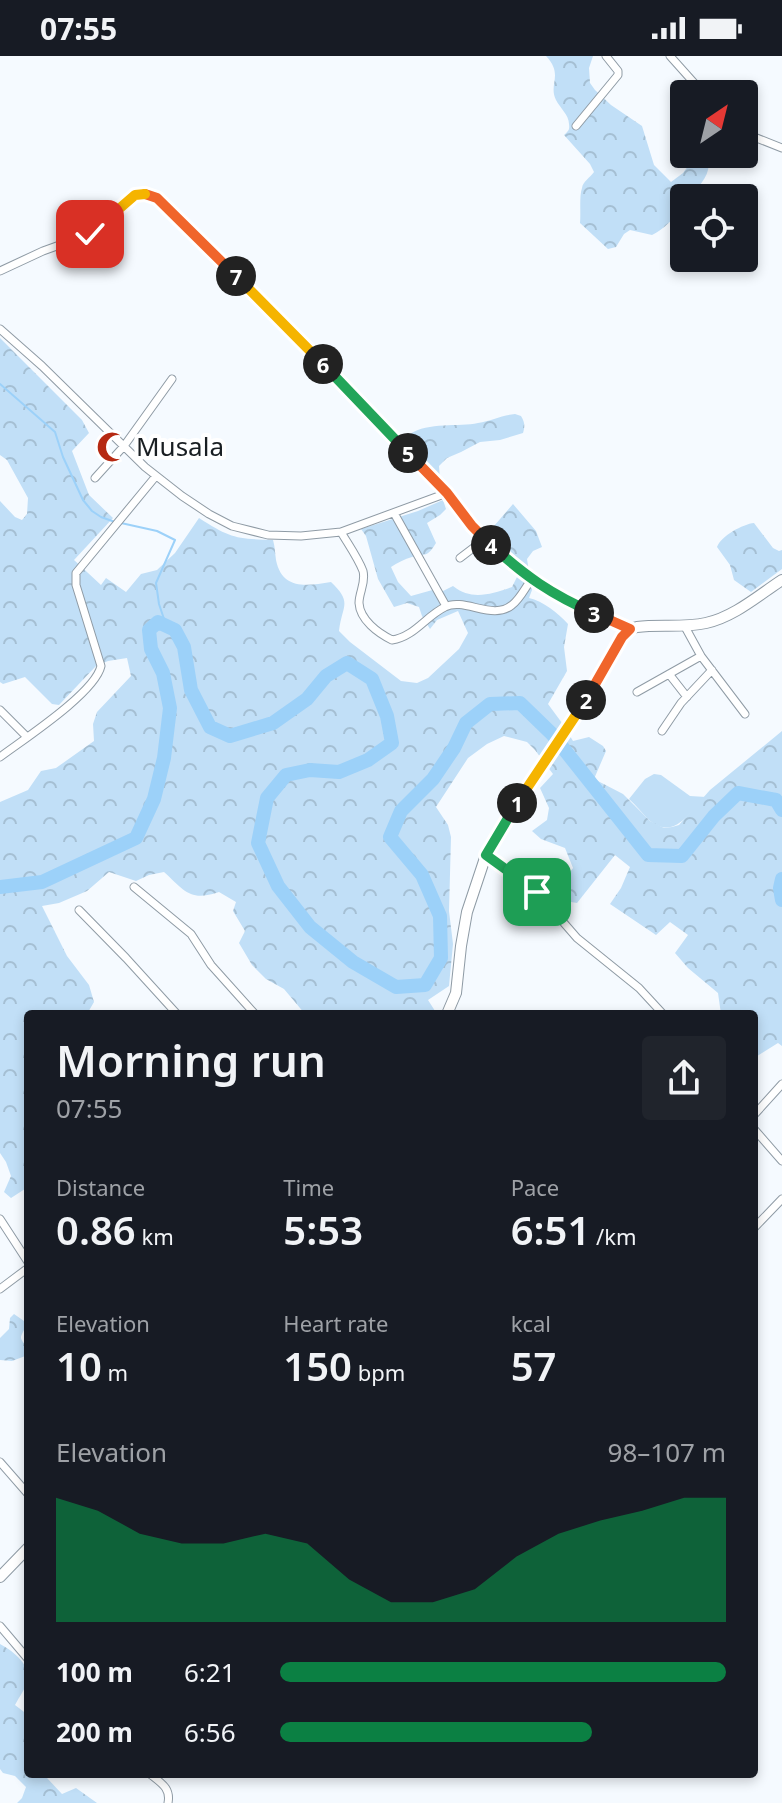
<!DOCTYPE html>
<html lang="en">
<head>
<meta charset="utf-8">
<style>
  :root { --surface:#171b24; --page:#20242c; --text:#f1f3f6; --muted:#9ea1a6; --accent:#0b8043 }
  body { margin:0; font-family:"Noto Sans",sans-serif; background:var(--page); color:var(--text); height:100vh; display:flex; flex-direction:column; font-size:30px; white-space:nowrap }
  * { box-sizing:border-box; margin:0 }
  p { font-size:26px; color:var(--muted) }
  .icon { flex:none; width:44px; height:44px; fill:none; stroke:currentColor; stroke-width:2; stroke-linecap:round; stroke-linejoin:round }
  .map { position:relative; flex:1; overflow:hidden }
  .side { position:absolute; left:24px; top:954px; width:734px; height:768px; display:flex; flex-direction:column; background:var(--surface); border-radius:8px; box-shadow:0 4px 12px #0003 }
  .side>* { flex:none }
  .needle { width:52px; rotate:35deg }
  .controls { position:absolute; left:670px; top:24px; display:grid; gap:16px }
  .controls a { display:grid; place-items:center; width:88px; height:88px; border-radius:8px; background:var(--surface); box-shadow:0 4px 12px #0003; font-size:40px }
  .pin { position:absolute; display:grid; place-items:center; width:68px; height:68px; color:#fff; margin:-34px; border-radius:16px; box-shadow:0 4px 12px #0006 }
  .km { position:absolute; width:40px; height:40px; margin:-20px; border-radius:50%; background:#222; color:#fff; font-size:22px; line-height:40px; text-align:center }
  .round { display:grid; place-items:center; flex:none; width:84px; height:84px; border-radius:8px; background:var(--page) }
  .overview { display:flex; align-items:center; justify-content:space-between; height:136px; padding:0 32px }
  h1 { font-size:44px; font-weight:600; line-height:60px }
  .metrics { display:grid; grid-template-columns:repeat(3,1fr); gap:12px; height:136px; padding:8px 32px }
  .metrics div { display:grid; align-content:center }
  .metrics b { font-size:40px; font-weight:600 }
  .metrics small { font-size:22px; font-weight:400 }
  .metrics p { font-size:22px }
  .chart { height:224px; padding:16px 32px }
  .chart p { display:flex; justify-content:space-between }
  .chart svg { width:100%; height:144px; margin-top:8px; fill:var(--accent); opacity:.7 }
  ul { padding:0 32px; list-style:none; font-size:26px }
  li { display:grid; grid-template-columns:128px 96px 1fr; align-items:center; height:60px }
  li i { height:20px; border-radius:10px; background:var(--accent) }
  .status { display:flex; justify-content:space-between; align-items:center; height:56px; padding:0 40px; background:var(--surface); direction:ltr }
  .status svg { height:22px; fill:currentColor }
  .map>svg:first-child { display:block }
  .grass { fill:#c1dff7 }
  .forest { fill:url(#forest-crowns) }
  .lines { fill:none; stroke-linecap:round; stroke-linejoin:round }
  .stream { stroke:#9cd1f9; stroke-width:2 }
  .river { stroke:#9cd1f9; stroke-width:14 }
  .minor-casing { stroke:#8f9ba5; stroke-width:9 }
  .secondary-casing { stroke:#8f9ba5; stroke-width:12 }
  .minor { stroke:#fff; stroke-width:7 }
  .secondary { stroke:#fff; stroke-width:10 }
  .split-1-casing { stroke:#fff; stroke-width:16 }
  .split-2-casing { stroke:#fff; stroke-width:16 }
  .split-3-casing { stroke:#fff; stroke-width:16 }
  .split-4-casing { stroke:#fff; stroke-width:16 }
  .split-5-casing { stroke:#fff; stroke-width:16 }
  .split-6-casing { stroke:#fff; stroke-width:16 }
  .split-7-casing { stroke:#fff; stroke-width:16 }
  .split-8-casing { stroke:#fff; stroke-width:16 }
  .split-9-casing { stroke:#fff; stroke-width:16 }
  .split-1 { stroke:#22a559; stroke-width:10 }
  .split-2 { stroke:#f5b400; stroke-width:10 }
  .split-3 { stroke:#f0652b; stroke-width:10 }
  .split-4 { stroke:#22a559; stroke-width:10 }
  .split-5 { stroke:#f0652b; stroke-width:10 }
  .split-6 { stroke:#22a559; stroke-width:10 }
  .split-7 { stroke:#f5b400; stroke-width:10 }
  .split-8 { stroke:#f0652b; stroke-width:10 }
  .split-9 { stroke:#f5b400; stroke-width:10 }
  .labels { text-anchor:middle; stroke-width:8; stroke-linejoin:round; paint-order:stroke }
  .poi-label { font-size:26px; fill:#191e22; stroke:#fff; text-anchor:start }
</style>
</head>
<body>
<div class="status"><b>07:55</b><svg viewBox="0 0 49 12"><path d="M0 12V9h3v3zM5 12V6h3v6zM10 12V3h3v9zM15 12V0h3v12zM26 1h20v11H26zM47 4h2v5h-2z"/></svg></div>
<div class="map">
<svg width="782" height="1747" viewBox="0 0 782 1747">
  <defs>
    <pattern id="forest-crowns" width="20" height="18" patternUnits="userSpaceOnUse" patternTransform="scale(2)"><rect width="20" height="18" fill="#c1dff7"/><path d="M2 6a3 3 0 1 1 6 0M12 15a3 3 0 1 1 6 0" fill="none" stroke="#a5bfd3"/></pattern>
  </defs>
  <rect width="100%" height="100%" fill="#f5faff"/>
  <!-- grass -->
  <path class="grass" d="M654,718l7,1 29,21 16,1c-18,16 -33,46 -59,21 -6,-6 -11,-13 -18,-19l16,-20z"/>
  <!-- forest -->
  <path class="forest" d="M546,0h47l-4,12 1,15 5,7 16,15 31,21 12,39 17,17 12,-9 8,-11 10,-3h7c4,16 -10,28 -19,39h-5c-1,13 -19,31 -32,37l-22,-5 -6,4 -8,13 -8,2 -28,-26c1,-10 -1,-27 2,-35 1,-7 8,-10 12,-16l-4,-8 -26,-29c4,-4 6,-5 5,-11 0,-9 -9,-16 -13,-24 -8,-16 8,-25 -10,-44z
    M0,282l82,82 7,13 -17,18 17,44 24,23 -39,42 27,25 5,-7 20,14 15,-18 16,-4 18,-17 24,-35c31,20 37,21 74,22 2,7 2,13 3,20 6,30 30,26 55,22 22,21 11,23 8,49l11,11 51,39 16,2 11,-5 31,-29 9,-16 -10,-22 -21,9 -7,9 -8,-13 -3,-9 -12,-4 -13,4 -16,-28 -12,-43 -5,-7 57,-18 25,-11 3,9 -6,6 -13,8 9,20c-9,15 -10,10 -24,14 -7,2 -15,6 -21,10l7,15 13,14 25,-7 7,2 10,-5c19,15 38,8 59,1l10,-20c-10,-15 -23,-24 -28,-41l19,-22 23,27 6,16 -9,4 -6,8 5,31 -3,8c14,3 29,15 39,26l-4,23 3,24 -19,33 14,19 11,18 16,-4 14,9 3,5 -12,28 29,15 27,27 14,7 8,-1 7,-2 31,-35 72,-59v315l-4,-3 -24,15v-44h-33l-3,-21 -30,-25 -13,-15 13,-18 -18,-13 -14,13 -46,-31 11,-16 9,-21 -15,-12 -38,48 -12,-2 -6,-14 14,-19 -8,-20 -24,-9 -9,-8 15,-11 2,-12 -9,-20 13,-14 -18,-24 -8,-8 -23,-6 -17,8 -19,14 -32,49 12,18 3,12 -2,74 4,33 -4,42 -21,14 9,14h-67l-33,-3 -3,3h-29l-21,-25 -18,-10 -14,-14 -13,-22 6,-12 -12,-20 3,-9 -17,-10c-29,10 -34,-1 -55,-20l-15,3 -13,6 -27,-9 -22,19 -28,12 -17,3 25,50 22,29 5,17 -7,12h-59v173l-17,11 -7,-6 7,-16 -5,-14 -6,-9v-351l28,-12 13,-19 15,-3 38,-27 -1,-17 4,-12 34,-36 -4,-18 -19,3 -12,5 -37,39 -7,-1 -27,-27 -22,7 -3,-2v-181l15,16 7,3 5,-6 1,-16 -21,-38 -7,-5z
    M515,358l6,2c4,7 4,10 2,17l-23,7 -20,2 -19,10 -14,6 -8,8 1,13c-2,2 -3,4 -6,5 -9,2 -32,-27 -36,-35 4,-4 8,-11 12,-15 18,-12 49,-7 68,-11 13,-2 24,-8 37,-9z
    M754,467l19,25 6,3 3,-1v19l-31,23 -17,-12 -4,-15 -13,-18c4,-11 26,-23 37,-24z
    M14,1258l10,7 2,5c-6,13 -8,10 2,22v7l-16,6 -12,-1v-22l9,-9 1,-11z
    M0,1588c12,6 31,21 28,36 -2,8 -9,17 -13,25l13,10v59h18l1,4 15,16 14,-6 21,15h-80l5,-5 4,-11 -11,-11 -12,-3 -3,-4z"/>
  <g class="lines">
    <!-- stream -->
    <path class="stream" d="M0,328l55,48 8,25 20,43 9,11 9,6 14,5
      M121,467l36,8 18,9 -19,43 3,21 7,21"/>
    <!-- river -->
    <path class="river" d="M782,823l-2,9 2,12
      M0,831l42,-5 94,-44 18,-39 10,-41 6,-50 -7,-35 -12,-24 -2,-19 9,-8 17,8 9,17 7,43 19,37 20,9 43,-13 34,-24 19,-23 21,-13 25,16 15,37 5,27 -24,17 -29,12 -29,-2 -24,5 -19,23 -9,45 20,43 32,41 43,35 43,25 29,-2 16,-27 -1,-42 -18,-41 -32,-38 11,-26 32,-32 21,-31 12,-25 24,-19 30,-1 32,31 96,121 34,1 32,-40 24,-23 38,7 6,10"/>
    <!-- minor casing -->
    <g class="minor-casing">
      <path id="minor" d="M670,0l34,38
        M576,70l42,-51v-4l-12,-15
        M744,77l38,15
        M0,215l43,-20 47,-17 45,-39 12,-1 10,4 168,167 122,128 38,46 46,41 21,13 78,36
        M0,273l42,37 103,101 37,29 27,18 23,12 36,9 33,1 40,-4 106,-39
        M95,422l29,-32 48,-67
        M394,457l52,93
        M341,476c7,12 17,26 22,39 3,12 -4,21 -4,32 1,17 19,30 33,37 22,-3 34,-24 53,-33 19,-10 48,14 67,-2 8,-6 13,-17 19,-25
        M460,502l25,-19
        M701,600l44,58
        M669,618l18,23
        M637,636l64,-36 -17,-31
        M0,654l27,27
        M662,675l19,-28 31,-33
        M0,701c24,-18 95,-64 101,-91l-25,-81v-12l80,-97
        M486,799l51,37 40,46 62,50 24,26
        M134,831l57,47 20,31 44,49
        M79,854l47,48 51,56
        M754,1059l28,-31
        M754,1073l28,32
        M0,1163l28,43
        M754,1172l28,-29
        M0,1233l28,-21
        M0,1406l28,32
        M0,1570l28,33
        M150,1718c11,9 21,14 18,29"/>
    </g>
    <!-- secondary casing -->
    <g class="secondary-casing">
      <path id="secondary" d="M447,958l9,-21 5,-47 6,-34 19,-57 28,-47 55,-81 56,-95 5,-3 7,-2c22,-3 46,1 69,-4 28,-6 53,-28 76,-43
        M0,1521l28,-29"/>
    </g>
    <!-- minor -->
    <use href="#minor" class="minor"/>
    <!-- secondary -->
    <use href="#secondary" class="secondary"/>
  </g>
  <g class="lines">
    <!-- split-1 casing -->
    <g class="split-1-casing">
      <path id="split-1" d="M517,747l-31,52 51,37"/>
    </g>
    <!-- split-2 casing -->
    <g class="split-2-casing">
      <path id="split-2" d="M517,747l69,-103"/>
    </g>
    <!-- split-3 casing -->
    <g class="split-3-casing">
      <path id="split-3" d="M586,644l36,-63 8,-8 -36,-16"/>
    </g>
    <!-- split-4 casing -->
    <g class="split-4-casing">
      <path id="split-4" d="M491,489c34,31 61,50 103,68"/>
    </g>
    <!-- split-5 casing -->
    <g class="split-5-casing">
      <path id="split-5" d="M408,397l39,40 25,33 19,19"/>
    </g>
    <!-- split-6 casing -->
    <g class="split-6-casing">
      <path id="split-6" d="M323,308l85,89"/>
    </g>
    <!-- split-7 casing -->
    <g class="split-7-casing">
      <path id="split-7" d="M236,220l87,88"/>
    </g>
    <!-- split-8 casing -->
    <g class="split-8-casing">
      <path id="split-8" d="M145,138l12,4 79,78"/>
    </g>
    <!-- split-9 casing -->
    <g class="split-9-casing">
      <path id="split-9" d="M90,178l45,-39 10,-1"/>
    </g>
    <!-- split-1 -->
    <use href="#split-1" class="split-1"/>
    <!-- split-2 -->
    <use href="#split-2" class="split-2"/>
    <!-- split-3 -->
    <use href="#split-3" class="split-3"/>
    <!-- split-4 -->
    <use href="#split-4" class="split-4"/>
    <!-- split-5 -->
    <use href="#split-5" class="split-5"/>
    <!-- split-6 -->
    <use href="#split-6" class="split-6"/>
    <!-- split-7 -->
    <use href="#split-7" class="split-7"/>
    <!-- split-8 -->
    <use href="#split-8" class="split-8"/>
    <!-- split-9 -->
    <use href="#split-9" class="split-9"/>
  </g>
  <!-- icons -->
  <defs>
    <g id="mosque-bare" transform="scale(2.4)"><path d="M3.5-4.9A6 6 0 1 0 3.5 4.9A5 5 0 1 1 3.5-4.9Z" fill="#b62912" stroke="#fff" stroke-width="2.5" paint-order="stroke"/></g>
  </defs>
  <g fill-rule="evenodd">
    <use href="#mosque-bare" x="112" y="391"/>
  </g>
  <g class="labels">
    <!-- poi labels -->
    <g class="poi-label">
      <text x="136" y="400">Musala</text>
    </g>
  </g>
</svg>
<div class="controls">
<a><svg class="needle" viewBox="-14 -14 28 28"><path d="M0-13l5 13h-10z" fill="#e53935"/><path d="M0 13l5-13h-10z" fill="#9ea1a6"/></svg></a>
<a><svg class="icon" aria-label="locate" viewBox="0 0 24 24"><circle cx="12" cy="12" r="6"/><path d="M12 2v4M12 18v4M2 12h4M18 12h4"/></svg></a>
</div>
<div class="pin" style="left:537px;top:836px;background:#1e9e55"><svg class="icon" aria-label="arrive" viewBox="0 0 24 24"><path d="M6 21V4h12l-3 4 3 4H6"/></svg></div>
<div class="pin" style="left:90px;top:178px;background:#d93025"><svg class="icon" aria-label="check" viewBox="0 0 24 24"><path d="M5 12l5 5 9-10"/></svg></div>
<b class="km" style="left:517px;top:747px">1</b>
<b class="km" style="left:586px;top:644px">2</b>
<b class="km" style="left:594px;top:557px">3</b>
<b class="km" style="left:491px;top:489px">4</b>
<b class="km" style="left:408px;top:397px">5</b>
<b class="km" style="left:323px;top:308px">6</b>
<b class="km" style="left:236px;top:220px">7</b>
<section class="side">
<div class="overview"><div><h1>Morning run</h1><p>07:55</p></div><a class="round"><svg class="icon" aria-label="share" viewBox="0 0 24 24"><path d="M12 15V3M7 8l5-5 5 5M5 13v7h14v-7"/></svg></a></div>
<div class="metrics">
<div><p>Distance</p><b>0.86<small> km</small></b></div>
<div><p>Time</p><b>5:53</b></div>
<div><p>Pace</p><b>6:51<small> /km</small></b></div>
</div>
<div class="metrics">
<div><p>Elevation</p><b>10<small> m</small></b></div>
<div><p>Heart rate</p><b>150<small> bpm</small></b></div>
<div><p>kcal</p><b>57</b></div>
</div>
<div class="chart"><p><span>Elevation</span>98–107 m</p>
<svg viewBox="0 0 160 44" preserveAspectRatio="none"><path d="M0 44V6L10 10L20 17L30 20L40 20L50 17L60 20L70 31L80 38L90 38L100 34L110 24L120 17L130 13L140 10L150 6L160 6V44z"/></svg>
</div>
<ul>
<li><b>100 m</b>6:21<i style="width:100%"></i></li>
<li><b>200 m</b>6:56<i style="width:70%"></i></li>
</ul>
</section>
</div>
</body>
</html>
